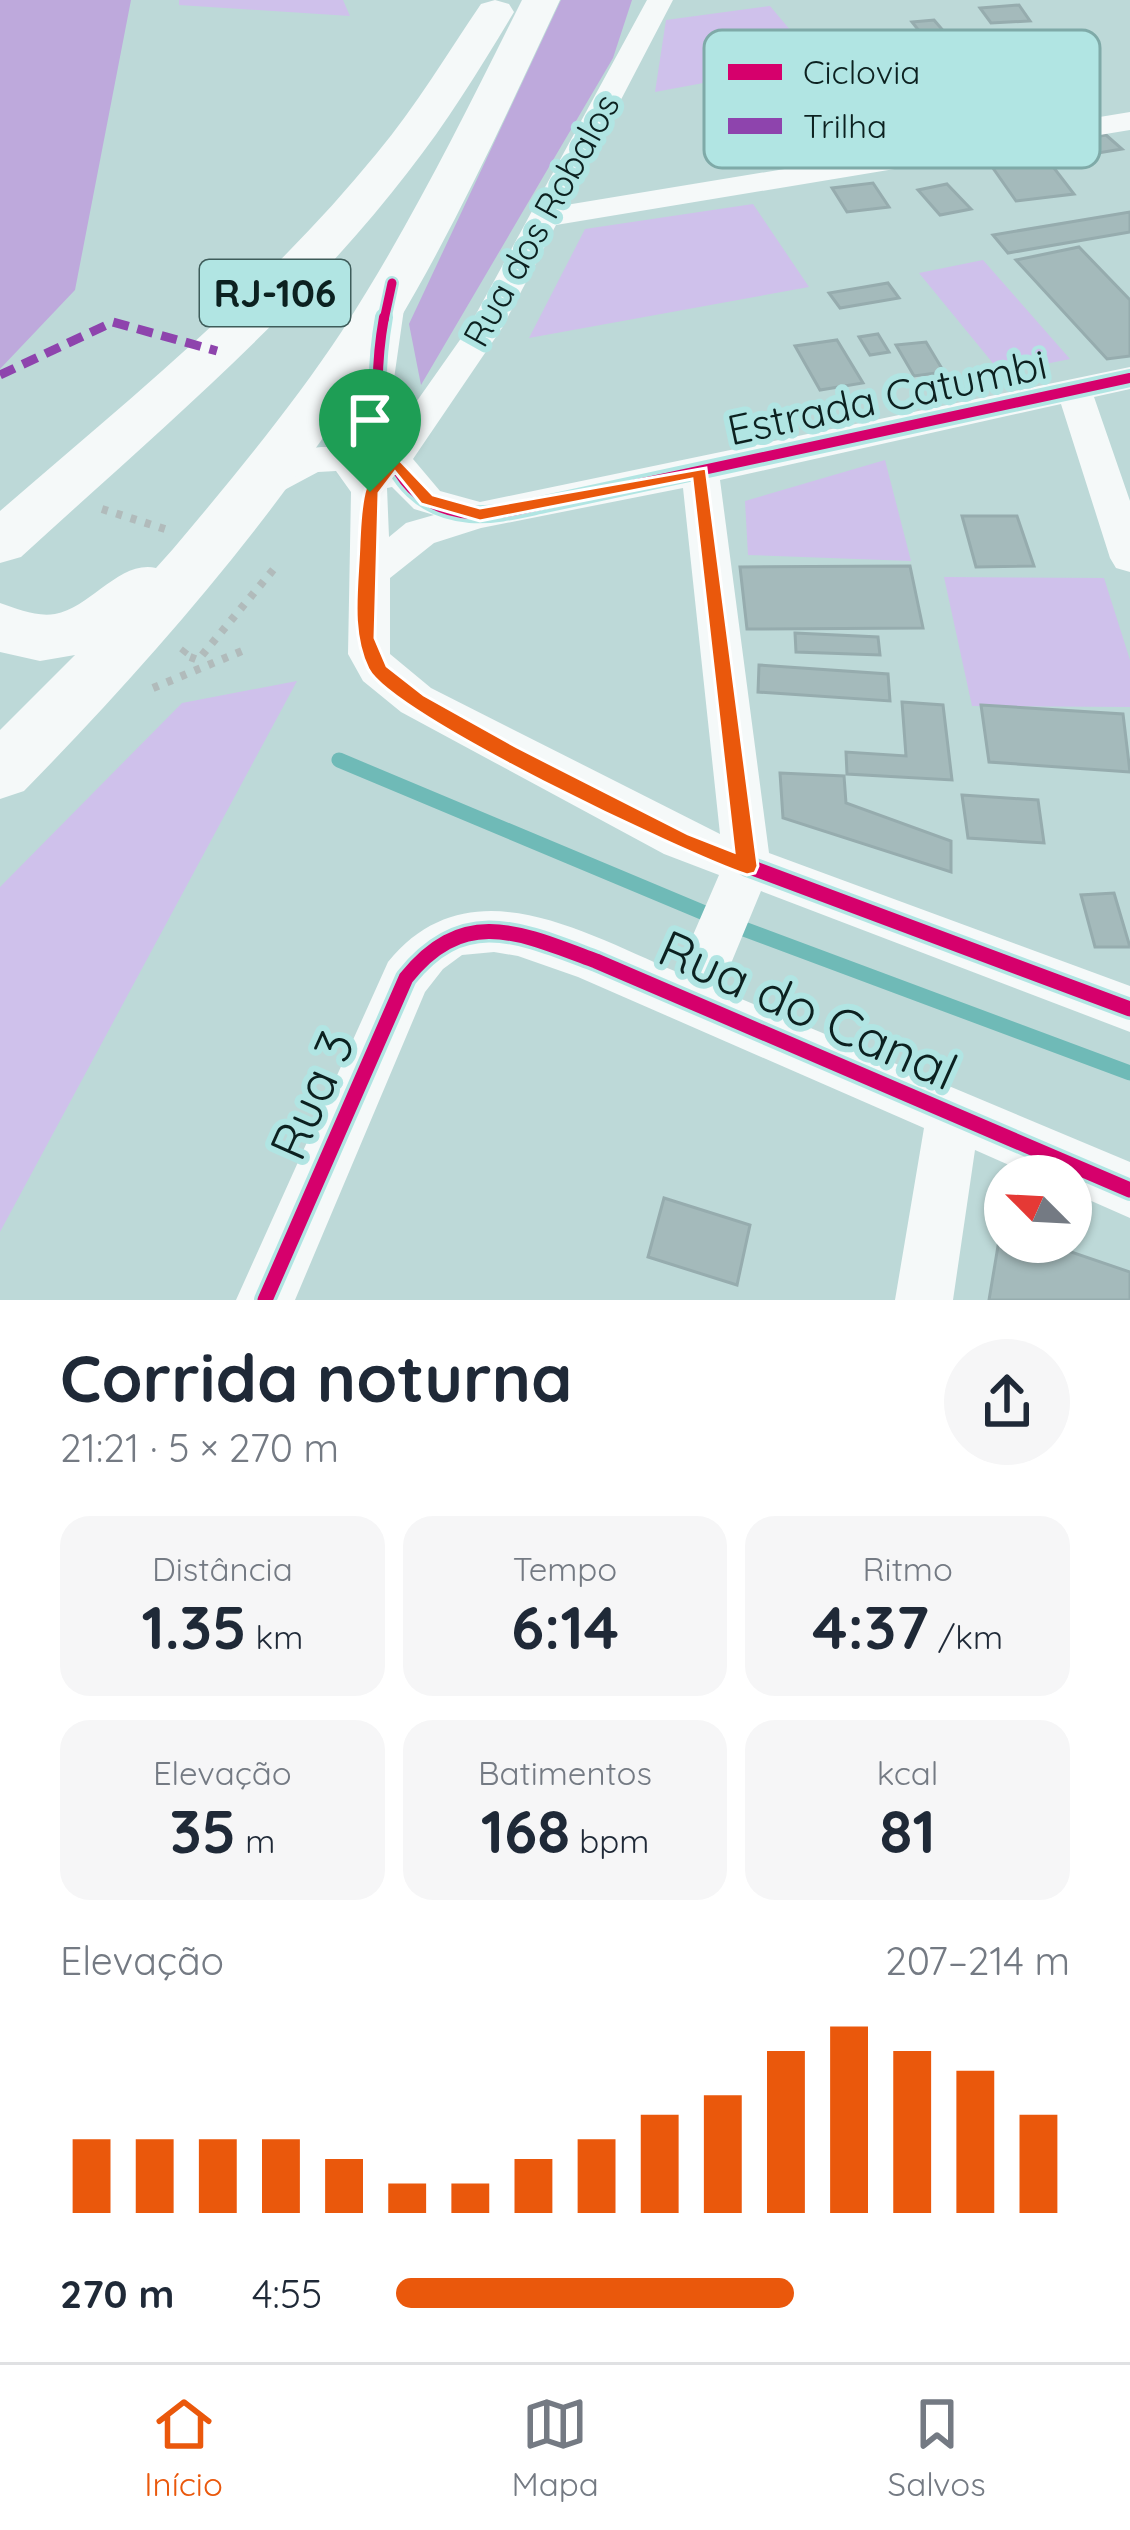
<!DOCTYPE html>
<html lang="pt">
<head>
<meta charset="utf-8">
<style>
  :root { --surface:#fff; --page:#f6f6f7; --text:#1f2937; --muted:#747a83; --line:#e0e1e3; --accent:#ea580c }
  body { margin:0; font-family:Quicksand,sans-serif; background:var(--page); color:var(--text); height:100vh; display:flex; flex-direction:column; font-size:45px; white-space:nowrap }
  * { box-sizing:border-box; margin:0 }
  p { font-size:39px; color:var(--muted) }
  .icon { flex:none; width:66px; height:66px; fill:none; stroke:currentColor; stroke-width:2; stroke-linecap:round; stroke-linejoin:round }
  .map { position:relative; height:1300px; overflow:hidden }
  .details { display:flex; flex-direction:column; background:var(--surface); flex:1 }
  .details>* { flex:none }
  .needle { width:78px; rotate:294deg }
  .controls { position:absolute; left:984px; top:1155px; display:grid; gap:24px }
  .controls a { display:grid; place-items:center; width:108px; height:108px; border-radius:50%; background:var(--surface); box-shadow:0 3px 9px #0004; font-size:60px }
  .pin { position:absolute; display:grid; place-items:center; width:102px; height:102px; color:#fff; margin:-123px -51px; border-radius:50% 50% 50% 0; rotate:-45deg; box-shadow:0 0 12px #0007 }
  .pin .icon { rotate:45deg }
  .round { display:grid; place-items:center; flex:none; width:126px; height:126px; border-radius:63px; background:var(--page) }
  .headline { display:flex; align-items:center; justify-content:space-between; height:204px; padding:0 60px }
  h1 { font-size:66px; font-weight:800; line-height:90px }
  .figures { display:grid; grid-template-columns:repeat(3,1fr); gap:18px; height:204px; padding:12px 60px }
  .figures div { display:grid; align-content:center; border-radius:30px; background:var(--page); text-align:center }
  .figures b { font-size:60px; font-weight:800 }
  .figures small { font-size:33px; font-weight:400 }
  .figures p { font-size:33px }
  .chart { height:336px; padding:24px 60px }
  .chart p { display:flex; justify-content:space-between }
  .chart svg { width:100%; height:216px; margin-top:12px; stroke:var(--accent); stroke-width:6 }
  ul { padding:0 60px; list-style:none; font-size:39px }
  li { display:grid; grid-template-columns:192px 144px 1fr; align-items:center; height:90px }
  li i { height:30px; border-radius:15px; background:var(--accent) }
  .tabs { display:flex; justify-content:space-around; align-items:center; height:168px; border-top:3px solid var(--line); background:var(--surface); font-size:33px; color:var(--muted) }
  .tabs a { display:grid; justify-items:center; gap:6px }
  .tabs .active { color:var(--accent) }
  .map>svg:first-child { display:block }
  .green { fill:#cfc1eb }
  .forest { fill:#bea9dc }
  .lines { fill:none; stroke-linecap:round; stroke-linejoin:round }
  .stream { stroke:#6fbab7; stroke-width:15 }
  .building { fill:#a4babb; stroke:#96acae; stroke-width:3 }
  .path { stroke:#b1bbbb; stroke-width:8; stroke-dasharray:6 9; stroke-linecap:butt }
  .minor { fill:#f5f9f9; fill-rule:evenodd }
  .highway { fill:#f5f9f9; fill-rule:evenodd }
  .quiet { stroke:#8e44ad; stroke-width:9; stroke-dasharray:16 9; stroke-linecap:butt }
  .cycleway-far2-casing { stroke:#b1e5e3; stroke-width:14 }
  .cycleway-far1-casing { stroke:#b1e5e3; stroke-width:18 }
  .cycleway-casing { stroke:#b1e5e3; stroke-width:22 }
  .cycleway-far2 { stroke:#d6006c; stroke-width:9 }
  .cycleway-far1 { stroke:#d6006c; stroke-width:10 }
  .cycleway { stroke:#d6006c; stroke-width:15 }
  .route { fill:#ea580c; stroke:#fff; stroke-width:3; fill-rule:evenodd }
  .labels { text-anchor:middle; stroke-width:12; stroke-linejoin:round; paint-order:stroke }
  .far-street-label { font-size:36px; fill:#0c2120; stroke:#b1e5e3 }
  .shield { fill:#b1e5e3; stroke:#3e5c5a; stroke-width:3 }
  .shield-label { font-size:39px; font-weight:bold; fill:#0c2120 }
  .street-label { font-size:42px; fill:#0c2120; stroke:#b1e5e3 }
  .near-street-label { font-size:51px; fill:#0c2120; stroke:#b1e5e3 }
  .key { fill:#b1e5e3; stroke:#7faaa8; stroke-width:3 }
  .key-label { font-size:33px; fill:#0c2120 }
</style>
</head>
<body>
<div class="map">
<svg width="1130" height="1300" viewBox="0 0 1130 1300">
  <rect width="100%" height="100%" fill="#bdd9d8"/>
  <!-- green -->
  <path class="green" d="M179,0h164l7,16 -171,-11z
    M770,6l47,56 -162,30 11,-72z
    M753,204l56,83 -280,51 56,-109z
    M983,260l87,99 -69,14 -82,-100z
    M885,460l26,101 -163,-6 -3,-54z
    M944,577l160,1 26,82v47l-158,-1z
    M297,681l-297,551v-345l182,-184z"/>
  <!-- forest -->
  <path class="forest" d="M0,0h131l-56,290 -75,79z
    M561,0h71l-19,58 -192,327 -12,-61z"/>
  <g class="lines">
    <!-- stream -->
    <path class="stream" d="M339,760l375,157
      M733,925l397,148"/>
  </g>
  <!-- building -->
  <path class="building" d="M1019,5l11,16 -39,2 -11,-15z
    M934,20l24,28 -50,5 -11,-13 27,-3 -12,-15z
    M1106,135l16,14 -42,7 -16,-14z
    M1044,155l30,39 -58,7 -28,-40z
    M873,183l16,24 -42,5 -15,-24z
    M947,184l24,25 -31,6 -22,-25z
    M1130,212v20l-122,21 -15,-18z
    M1079,247l51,53v56l-23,3 -91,-99z
    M888,283l11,15 -59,10 -11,-15z
    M878,334l11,18 -19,3 -11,-18z
    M837,340l26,43 -43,7 -25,-44z
    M926,342l18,30 -30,4 -18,-31z
    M962,516h55l17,50 -58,1z
    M910,566l13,62 -176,1 -7,-62z
    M795,633l83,4 2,18 -84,-3z
    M759,665l129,9 2,27 -132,-9z
    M902,702l41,3 9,75 -105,-6 -1,-22 60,4z
    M981,705l142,9 7,58 -141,-10z
    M780,773l64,3 2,27 105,38v31l-168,-54z
    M962,795l76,5 6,43 -76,-5z
    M1114,893l16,54h-35l-14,-52z
    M664,1198l86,27 -13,60 -89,-28z
    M1001,1228l4,14h37l88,30v28h-141z"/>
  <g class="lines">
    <!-- path -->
    <path class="path" d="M102,509l66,21
      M186,649l-4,5 16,6 80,-96
      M153,688l89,-37"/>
    <!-- minor -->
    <path class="minor" d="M647,0h26l-107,205 564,-93v18l-574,95 -54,103 -89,131 27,32 40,11 650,-135v22l-36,8 36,104v71l-14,-4 -6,-10 -49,-154 -341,76 49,373 361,133v46l-369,-141 -41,99 410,172v56l-59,-26v-16h-37l-59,-26 -22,150h-58l29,-172 -346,-151 -60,-21 -24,-4 -32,3 -19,14 -18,23 -130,308h-59l152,-338c81,-99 194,-30 289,10l42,-97 -55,-21 -263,-142 -38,-31 -15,-27 3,-162 -15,-21 -18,1 -58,31 -13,-4 -6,-9c24,-39 97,-59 131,-27l4,-5c-27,-50 -13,-103 -5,-156l17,-10 17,10 -12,84 7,39 69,-98zM392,487l22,22 20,6 -28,8 -17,14 -2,-49zM683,488l37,346 -289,-146 -41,-34v-76l44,-35 47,-15z"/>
    <!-- highway -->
    <path class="highway" d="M495,0l14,4 5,8c-33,55 -66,109 -106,160 -111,144 -254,263 -387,385l-21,6v-52c131,-113 267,-223 377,-358 39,-47 70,-99 104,-149z
      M522,0h38c-52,111 -102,222 -165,327 -102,170 -233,323 -371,464l-24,8v-69l75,-75 -35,6 -40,-9v-49c18,6 36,14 55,11 36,-6 64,-54 101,-46l17,-19c59,-70 118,-141 169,-218 68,-105 124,-219 180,-331z"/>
    <!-- quiet -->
    <path class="quiet" d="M0,375l113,-53 104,29"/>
    <!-- cycleway-far2 casing -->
    <g class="cycleway-far2-casing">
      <path id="cycleway-far2" d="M384,320l8,-37"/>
    </g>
    <!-- cycleway-far1 casing -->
    <g class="cycleway-far1-casing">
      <path id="cycleway-far1" d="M384,317c-13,74 -13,188 86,197 25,2 51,-5 75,-10l585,-126"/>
    </g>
    <!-- cycleway casing -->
    <g class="cycleway-casing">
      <path id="cycleway" d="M747,866l383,143
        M265,1300l141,-322c58,-73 115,-45 190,-17l534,229"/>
    </g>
    <!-- cycleway-far2 -->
    <use href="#cycleway-far2" class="cycleway-far2"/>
    <!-- cycleway-far1 -->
    <use href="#cycleway-far1" class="cycleway-far1"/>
    <!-- cycleway -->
    <use href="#cycleway" class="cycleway"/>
  </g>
  <!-- route -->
  <path class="route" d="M394,454l39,41 47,13 226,-40 52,398 -3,7 -8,2c-62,-21 -355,-159 -379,-206 -19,-39 -10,-85 -9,-127 2,-34 1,-71 35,-88zM395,472l26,32 59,17 212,-42 42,373 -46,-18 -171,-87 -93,-52 -37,-29 -12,-28 4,-145z"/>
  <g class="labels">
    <!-- far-street labels -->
    <g class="far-street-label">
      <text transform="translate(541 220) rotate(-61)" y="13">Rua dos Robalos</text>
    </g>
    <!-- shield labels -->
    <rect class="shield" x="200" y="260" width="150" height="66" rx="9"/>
    <g class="shield-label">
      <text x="275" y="307">RJ-106</text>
    </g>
    <!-- street labels -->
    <g class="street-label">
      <text transform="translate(887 397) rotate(-12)" y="15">Estrada Catumbi</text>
    </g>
    <!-- near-street labels -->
    <g class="near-street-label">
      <text transform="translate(808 1010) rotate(24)" y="18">Rua do Canal</text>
      <text transform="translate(312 1095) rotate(-66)" y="18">Rua 3</text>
    </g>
  </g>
  <!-- legend -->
  <rect x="704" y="30" width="396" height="138" rx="18" class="key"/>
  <rect x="728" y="64" width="54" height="16" fill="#d6006c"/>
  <rect x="728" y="118" width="54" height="16" fill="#8e44ad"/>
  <g class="key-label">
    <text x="803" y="84">Ciclovia</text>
    <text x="803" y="138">Trilha</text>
  </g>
</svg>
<div class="controls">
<a><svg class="needle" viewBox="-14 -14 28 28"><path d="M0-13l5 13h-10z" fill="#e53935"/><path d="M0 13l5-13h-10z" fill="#747a83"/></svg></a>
</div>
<div class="pin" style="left:370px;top:492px;background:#1e9e55"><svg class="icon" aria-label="arrive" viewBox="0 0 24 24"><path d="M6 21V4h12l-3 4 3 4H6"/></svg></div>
</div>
<section class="details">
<div class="headline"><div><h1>Corrida noturna</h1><p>21:21 · 5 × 270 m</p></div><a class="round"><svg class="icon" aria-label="share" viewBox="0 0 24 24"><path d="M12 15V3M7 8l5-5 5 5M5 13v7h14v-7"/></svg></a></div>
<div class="figures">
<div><p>Distância</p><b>1.35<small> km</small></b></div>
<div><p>Tempo</p><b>6:14</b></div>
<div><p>Ritmo</p><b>4:37<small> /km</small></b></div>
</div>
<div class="figures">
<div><p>Elevação</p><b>35<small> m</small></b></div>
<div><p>Batimentos</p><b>168<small> bpm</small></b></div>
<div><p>kcal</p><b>81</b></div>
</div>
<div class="chart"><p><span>Elevação</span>207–214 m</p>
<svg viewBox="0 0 160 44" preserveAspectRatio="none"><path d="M5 44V29M15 44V29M25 44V29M35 44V29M45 44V33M55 44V38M65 44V38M75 44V33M85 44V29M95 44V24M105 44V20M115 44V11M125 44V6M135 44V11M145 44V15M155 44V24"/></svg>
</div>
<ul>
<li><b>270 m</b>4:55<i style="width:59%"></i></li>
</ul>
</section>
<nav class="tabs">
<a class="active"><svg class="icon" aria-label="home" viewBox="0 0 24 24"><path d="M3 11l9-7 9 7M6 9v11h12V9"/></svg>Início</a>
<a><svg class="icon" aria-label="map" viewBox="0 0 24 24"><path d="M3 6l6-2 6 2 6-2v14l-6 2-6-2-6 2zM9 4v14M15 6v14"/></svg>Mapa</a>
<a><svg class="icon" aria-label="saved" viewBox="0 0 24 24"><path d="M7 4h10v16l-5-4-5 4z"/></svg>Salvos</a>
</nav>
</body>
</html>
